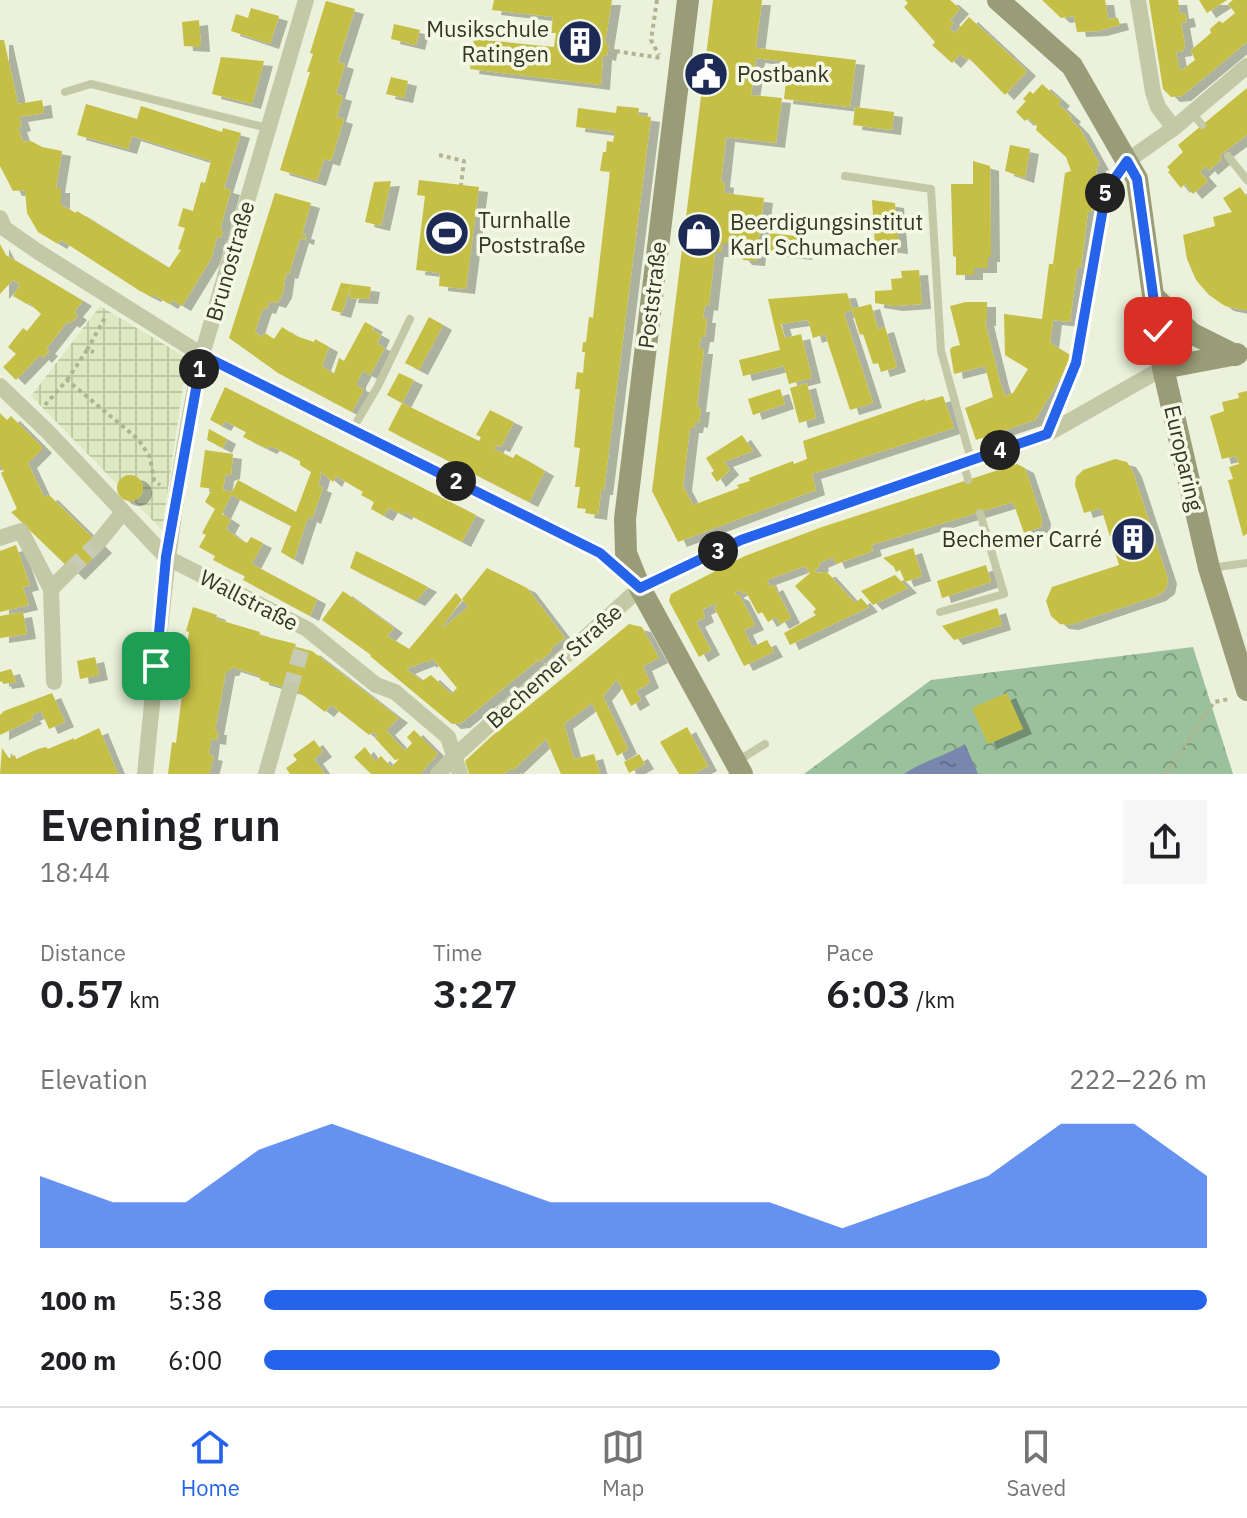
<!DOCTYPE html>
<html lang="en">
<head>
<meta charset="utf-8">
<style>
  :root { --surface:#fff; --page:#f6f6f6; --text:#202124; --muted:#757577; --line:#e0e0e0; --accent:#2563eb }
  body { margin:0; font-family:"IBM Plex Sans",sans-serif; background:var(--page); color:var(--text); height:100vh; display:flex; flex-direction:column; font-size:30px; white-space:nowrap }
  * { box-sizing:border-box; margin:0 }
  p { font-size:26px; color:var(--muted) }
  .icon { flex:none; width:44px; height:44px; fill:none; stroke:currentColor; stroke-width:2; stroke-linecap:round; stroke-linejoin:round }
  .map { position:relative; height:774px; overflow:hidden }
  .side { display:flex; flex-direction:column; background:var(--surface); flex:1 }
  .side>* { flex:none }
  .pin { position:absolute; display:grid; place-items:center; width:68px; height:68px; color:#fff; margin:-34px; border-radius:16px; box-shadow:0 4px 12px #0006 }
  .km { position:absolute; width:40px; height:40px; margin:-20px; border-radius:50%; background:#222; color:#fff; font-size:22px; line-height:40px; text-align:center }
  .round { display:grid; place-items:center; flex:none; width:84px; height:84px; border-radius:0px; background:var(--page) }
  .head { display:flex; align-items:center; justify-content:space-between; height:136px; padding:0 40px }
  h1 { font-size:44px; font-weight:600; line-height:60px }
  .metrics { display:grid; grid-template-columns:repeat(3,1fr); gap:12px; height:136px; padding:8px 40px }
  .metrics div { display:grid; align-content:center }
  .metrics b { font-size:40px; font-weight:600 }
  .metrics small { font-size:22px; font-weight:400 }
  .metrics p { font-size:22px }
  .chart { height:224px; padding:16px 40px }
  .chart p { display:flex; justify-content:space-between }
  .chart svg { width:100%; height:144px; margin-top:8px; fill:var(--accent); opacity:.7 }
  ul { padding:0 40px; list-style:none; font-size:26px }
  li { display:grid; grid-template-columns:128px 96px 1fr; align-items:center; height:60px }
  li i { height:20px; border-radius:10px; background:var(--accent) }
  .tab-bar { display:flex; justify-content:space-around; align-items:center; height:112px; border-top:2px solid var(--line); background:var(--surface); font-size:22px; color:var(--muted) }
  .tab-bar a { display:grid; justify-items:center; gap:4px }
  .tab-bar .current { color:var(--accent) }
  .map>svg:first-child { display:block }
  .park { fill:url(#park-crowns) }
  .plaza { fill:url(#plaza-grid) }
  .water { fill:url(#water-ripples) }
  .building { fill:#c5bf44; fill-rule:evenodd; filter:url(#shadow) }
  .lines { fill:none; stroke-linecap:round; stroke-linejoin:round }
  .street-tunnel { stroke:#c7cbb6; stroke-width:16; stroke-dasharray:16 8; stroke-linecap:butt }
  .path { stroke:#afb590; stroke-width:4; stroke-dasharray:4 4; stroke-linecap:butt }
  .lane { stroke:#c3c9a6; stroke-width:8 }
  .street { stroke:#c3c9a6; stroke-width:16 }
  .secondary { stroke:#9a9c77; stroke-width:22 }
  .route-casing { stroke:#fff; stroke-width:16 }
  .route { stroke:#2563eb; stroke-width:10 }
  .labels { text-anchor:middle; stroke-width:7; stroke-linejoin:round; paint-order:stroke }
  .poi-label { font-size:22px; fill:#353527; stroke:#f4f9e6; text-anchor:start }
  .street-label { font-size:22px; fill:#353527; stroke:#f4f9e6 }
</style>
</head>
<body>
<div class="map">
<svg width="1247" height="774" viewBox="0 0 1247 774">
  <defs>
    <pattern id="park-crowns" width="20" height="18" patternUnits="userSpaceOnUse" patternTransform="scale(2)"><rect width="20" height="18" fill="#9ac09c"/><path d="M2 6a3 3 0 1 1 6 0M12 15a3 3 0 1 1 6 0" fill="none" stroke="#7e9d7f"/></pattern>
    <pattern id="plaza-grid" width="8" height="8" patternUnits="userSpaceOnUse" patternTransform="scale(2)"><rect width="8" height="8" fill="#dee9c1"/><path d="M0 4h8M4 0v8" fill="none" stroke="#bfc8a6"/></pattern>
    <pattern id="water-ripples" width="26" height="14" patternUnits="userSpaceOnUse" patternTransform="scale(2)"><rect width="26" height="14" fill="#7986ae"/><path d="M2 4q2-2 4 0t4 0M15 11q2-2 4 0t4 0" fill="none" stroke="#646e8e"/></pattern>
    <filter id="shadow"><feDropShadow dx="9" dy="5" stdDeviation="0" flood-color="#0004"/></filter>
  </defs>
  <rect width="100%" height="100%" fill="#ebf1da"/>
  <!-- park -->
  <path class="park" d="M1193,647l40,127h-429l127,-94z"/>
  <!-- plaza -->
  <path class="plaza" d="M100,306l87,52 -25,172 -131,-134z"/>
  <!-- water -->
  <path class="water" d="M965,744l13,30h-74c19,-13 41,-18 61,-30z"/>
  <!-- building -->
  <path class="building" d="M494,0h118l-7,44 4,1 -1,5 -1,6 -4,-1 -2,30 -131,-16 4,-30 80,8 2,-14h-5l2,-16 -61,-7z
    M713,0h49l-6,48 100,12 -6,47 -66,-8 4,-37 -32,-4 -5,37 31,3 -6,45 -50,-6 -5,45 4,1 -1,10 40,5 -8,63 -13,-1 -13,-17h-8l-1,9h-6l-6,54 -4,-1 -2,13h4l-2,19h-4l-2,12h5l-7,58h4l-2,16 -4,-1 -1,6h-4l-7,58 10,19 46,-17 -2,-3 13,-4 -1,-3 44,-17 1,3 13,-5 -4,-18 122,-42v2l18,-5 11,32 -142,46 4,16 -138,52 -26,-51z
    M905,0h45l10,9 -10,11 4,3 -5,5 6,5 14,-16 58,54 -22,24 -36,-37 -2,2 -7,-6 -8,9 -20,-18 3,-3 -31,-35 4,-4z
    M1042,0h63l3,19 10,-1 2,7 -22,6 -21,1 -3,-16 -13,2z
    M1149,0h29l2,14 5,-1 2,9 -6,1 4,22 -2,6 -7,1 3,16 3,2 13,-10 -4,-10 20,-17 -1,-4 9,-8 4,2 12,-10 -7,-9 5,-4h14v42l-65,54 -11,1 -8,-8z
    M1199,0h28l-20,13z
    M326,1l29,8 -17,53 7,2 -9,30 7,2 -6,21 7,2 -13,42 -7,-2 -7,22 -37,-11 30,-98h-3l6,-18 -3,-1z
    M251,8l28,8 -9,28 -39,-13 5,-17 12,4z
    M199,20l2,27 -17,-1 -2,-24z
    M394,24l26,6 -4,15 -25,-6z
    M0,40h4l14,64 24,-4 2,13 -25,4 3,9 -4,1 5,15 8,-1 11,6 20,4 -6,37h5v17l15,8 1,-2 92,57 12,-18 -3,-1 7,-21 -7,-2 5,-18 10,3 8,-29 4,1 6,-22 -79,-25 -4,13 -51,-14 9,-31 51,15 4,-13 81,26 1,-4 18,5 -17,55 7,2 -11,39 3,1 -2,8 -4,-1 -6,22 -29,47 -10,-6 -3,4 -15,-9 -2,2 -12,-6 -79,-51 -3,4 -20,-12 -11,-19 -2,-23 -12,1 -13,-25z
    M221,57l43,4 -12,43 -40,-10z
    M391,77l17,4 -4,17 -18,-4z
    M1042,84l19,17 -3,3 14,13 -2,2 10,10 20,36 -3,1 -5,46 -4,-1 -7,57 -4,-1 -7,55 -17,-2 -3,23 23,14 -38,63 -59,20 -11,-32 28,-11 -8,-31 -31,8 -4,-24 2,-3 8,-2 -10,-39 16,-4h21v19h-2l15,61 5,14 8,-3 15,-24 -23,-14 -1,-41 38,5 7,-55h4l12,-91 6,-2 -5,-14 -30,-27 1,-4 -9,-8 -3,3 -9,-9 10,-11 -3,-2 7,-8 3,3z
    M1247,88v47l-28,21 3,3 -13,11 -3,-4 -6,6 8,9 -15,13 -8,-10 -4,4 -13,-16 2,-2 -3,-3 16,-15 -5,-7z
    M617,106l22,2 -1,7 13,2 -47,373h-3l-3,25 -13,-2 1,-4 -9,-1 3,-21h-5l5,-39 -6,-1 6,-58h-5l2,-17 6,1 2,-21h-3l1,-10h3l3,-25 4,1 17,-146 -10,-1 3,-19h3l1,-11 6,1 2,-10 -39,-5 2,-19 38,5z
    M855,107l39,5 -2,18 -39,-5z
    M1010,145l20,4 -5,29 -20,-7z
    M973,161l17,5 1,91h-3v11h-14v7h-18v-18l-3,-1 -2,-72h22z
    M419,180l60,7 -13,102 -27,-3 1,-13 -24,-3 9,-74 -8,-1z
    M391,181l-10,45 -16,-4 9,-40z
    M1240,187l7,10v113h-3l-19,-4 -16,-11 -13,-15 -9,-21 -4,-24 32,-9 -2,-9 19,-5 -9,-14z
    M275,193l36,10 -9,31 4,1 -1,5 -5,-2 -11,36 -3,-1 -3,20 -6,10 -7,-2 -3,8 -4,-1 -8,24 7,5 3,-4 9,6 8,-12 14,9 18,6 1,-3 14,8 -7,19 12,8 5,-16 5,3 21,-39 9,5 -2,3 9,5 -4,9 8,4 -15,27 -7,-4 -6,11v4l7,3 -12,23 -74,-39 -49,-35z
    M872,200l23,3 4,46 -24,-3z
    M770,233l35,4 -2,18 -35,-4z
    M0,244l6,11 77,46 -9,11 4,3 -7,8 -3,-2 -22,28 3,2 -6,7 -3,-3 -24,25 -13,-13 13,-13 -8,-7 15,-19 4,3 14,-17 -12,-11 -2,1 -14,-8 7,-12 -7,-4 -13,14z
    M919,270l3,34 -28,2 -19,-3v-12l17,-1 -1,-11 11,-1 -1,-7z
    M341,283l30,4 -2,12 -20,-1 2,-13 -9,28 -11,-3z
    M847,293l5,16 19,-5 7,25 7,-2 12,40 -16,5 -3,-9 -5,1 -10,-30 -3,1 -8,-25 -8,3 29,90 -23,7 -25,-76 -12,4 -5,-18 -27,4 4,14 16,-4 11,44 -23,6 -5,-18 -41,10 -4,-16 41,-10 -12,-51z
    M429,317l14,8 -24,45 -14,-7z
    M399,373l15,7 -12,23 -15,-8z
    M807,383l9,35 -17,5 -9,-35z
    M225,387l251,128 -14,27 -58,-30 -1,3 -14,-7 -5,8 -13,-7 3,-7 -13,-7 2,-3 -27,-16 -3,6 -13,-11 1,5 -3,10 5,2 -11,31 -4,-2 -14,43 -13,-8 10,-26 -60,-31 -9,19 9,6 -5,9 10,8 11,6 4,-6 12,6 -11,21 65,35 -7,17 -67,-36 2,-4 -32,-16 2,-4 -16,-9 7,-12 -4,-2 13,-24 -10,-7 7,-13 -12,-2 5,-37 28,4 -2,20 -6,2 -2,14 9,2 6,-12 58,32 15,-40 -11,-7v-4l-15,-8 -14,-7 -3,3 -25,-12 3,-5 -21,-11 -3,5 -12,-6z
    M780,389l5,15 -32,11 -5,-16z
    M1247,391v143l-4,2 -15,-56 5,-1 -4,-12 10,-3 -3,-8 -14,3 -12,-43 14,-5 -2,-9 17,-4 -1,-5z
    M402,403l77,38 2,-4 -5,-2 14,-25 24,12 -13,25 -5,-2 -2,4 19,9 3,-4 29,17 -16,31 -141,-72z
    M0,413l7,7 4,-4 32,32 -15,15 16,34 5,-2 54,53 -27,27 -65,-63 6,-3 -16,-36 3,-2 -4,-5z
    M209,429l18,10 -4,9 -16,-8z
    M742,435l11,16 -29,11 6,8 -13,12 -6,-9 3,-2 -8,-13z
    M1115,459l12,3 6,10 35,107 -2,10 -9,7 -87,29 -10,-1 -9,-8 -5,-15 6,-14 67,-22 -18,-57 -17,5 -9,-28 1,-8 7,-7z
    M1017,464l8,4 17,51 -1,8 -17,6 -11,-31 -142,43 2,6 -37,13 -3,-7 -14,6 1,3 -6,5 3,2 10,-1 28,31 6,-5 8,9 -79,38 -6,-12 32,-18 -3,-3 3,-3 -21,-23 15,-13 -5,-7 -38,14 3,7 4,-2 17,33 -11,6 -4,-7 -8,5 -6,-10 -4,2 -12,-22 -4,2 -2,-4 -6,3 6,3 15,29 -11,5 8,17 15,-7 7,12 -30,14 -30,-59 4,-1 -2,-3 -14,7 3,7 -9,5 15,28 -12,7 -30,-56 2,-7 74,-38 77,-29z
    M117 488a13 13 0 1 1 26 0a13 13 0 1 1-26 0Z
    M16,545l14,40 -7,2 6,18 -29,7v-61z
    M913,548l9,28 -17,6 -5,-12 -4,2 -2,-5 -11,-9z
    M356,551l39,19 33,17 -12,14 -66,-33z
    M986,565l5,17 -49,16 -5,-17z
    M487,568l40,20 38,50 -14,10 1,3 -13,11 -6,-7 4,6 -76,62 -9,1 -82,-68 1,-1 -49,-35 21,-29 51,37 -7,8 22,13 47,-56 6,7 -20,27 1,1 25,-21 -6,-8zM432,658l25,30 -6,6 -20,-19 -9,6 -16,-12 20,-8 2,2z
    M895,575l13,13 -35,17 -12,-14z
    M193,607l24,8 -1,4 44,13 -1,3 37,9 -1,3 17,4 87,67 -13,12 19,21 7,-8 -5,-6 7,-7 24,24 -18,20h-49l-17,-17 11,-10 10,14 6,-5 10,11 8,-8 -4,1 -20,-22 3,-2 -5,-4 -4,3 -38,-30 -6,7 -26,-20 -39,-12v-4l-28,-9 -2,4h-4l-11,59h3l-1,10 -6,-1 -2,16 5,1 -5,18h-41l4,-32 4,1 6,-48 -2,-1 9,-62 -3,-1z
    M997,608l5,17 -48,15 -12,-14z
    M23,612l4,22 -27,4v-22z
    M629,624l13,3 17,31 -16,8 7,17 -14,8 5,9 -10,6 -14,-27 -14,17 25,53 -11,7 -25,-53 -28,21 10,35 20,-5 6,20h-39l-15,-35 -34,32v-3l-8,6h-35l-4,-13 28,-26z
    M95,657l4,18 -19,4 -3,-18z
    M11,669l5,13 -13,2 -1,-3 -2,1v-10z
    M52,693l13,29 -16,7 -8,-18 -10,5 2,3 -33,16v-20l4,-4z
    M1007,693l16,36 -35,15 -16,-36z
    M687,727l21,39 -15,8h-14l-19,-32z
    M99,728l19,46h-118l2,-26 7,10 6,-3 1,4 22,-10 8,-2 2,2 26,-11v2z
    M314,740l9,12 -9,7 11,15h-35l-4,-6 11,-8 -4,-5z
    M639,754l6,10 -16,9 -5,-11z"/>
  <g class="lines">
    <!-- street-tunnel -->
    <path class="street-tunnel" d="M70,570l28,-27
      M290,689l12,-41"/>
    <!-- path -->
    <path class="path" d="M657,0l-6,40 8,15
      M608,50l53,8
      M439,155l25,6 -3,24
      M87,350l19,-34
      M67,380l20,-30 7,2
      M45,405l22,-25 71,59 12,18 4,23 6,5
      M0,469l2,-1
      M1166,774l48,-72 15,-3"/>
    <!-- lane -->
    <path class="lane" d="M65,92l26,-8 177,44
      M1192,113l10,12
      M1228,156l19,24
      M845,176l86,13 10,162 30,109
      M352,430l26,-44 32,-67
      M1047,433l29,-70 30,-172 18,-26
      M964,464l4,16
      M1210,568l37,-5
      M940,612l64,-18 -24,-81
      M736,762l29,-18"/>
    <!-- street -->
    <path class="street" d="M1138,0l15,92 5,15 16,21
      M1127,161l47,-33 73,-62
      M0,218l4,10 33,23 165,104 398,198 36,31
      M0,386l48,46 118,125 141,72 69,56 19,7 53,45 12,37
      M0,538l21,-7 30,58
      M98,543l25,-31
      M54,682l-3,-93 19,-19
      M145,774c14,-141 27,-281 57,-419l104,-355
      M266,774l24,-85
      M438,774l18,-19 184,-167 101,-48 306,-106 116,-66"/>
    <!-- secondary -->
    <path class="secondary" d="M688,0l-63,519 1,34 14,35 102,186
      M998,0l74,66 65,113 26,189 46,200 38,122
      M1153,296l38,37 44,22
      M1163,368l74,-14"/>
  </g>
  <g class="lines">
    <!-- route casing -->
    <g class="route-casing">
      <path id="route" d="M156,666l10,-109 36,-202 398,198 40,35 101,-48 306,-106 29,-71 30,-172 21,-30 10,18 21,152"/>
    </g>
    <!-- route -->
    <use href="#route" class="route"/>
  </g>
  <!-- icons -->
  <defs>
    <g id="building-disc" transform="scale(2.3)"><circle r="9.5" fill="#1d2a56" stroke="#f4f9e6"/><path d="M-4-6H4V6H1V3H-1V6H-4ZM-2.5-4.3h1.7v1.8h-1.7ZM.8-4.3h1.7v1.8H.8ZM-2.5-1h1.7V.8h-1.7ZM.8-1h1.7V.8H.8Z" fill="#fff"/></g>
    <g id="civic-disc" transform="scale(2.3)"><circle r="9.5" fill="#1d2a56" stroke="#f4f9e6"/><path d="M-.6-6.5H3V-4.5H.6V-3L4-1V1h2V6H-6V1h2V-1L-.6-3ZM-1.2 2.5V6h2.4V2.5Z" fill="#fff"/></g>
    <g id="stadium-disc" transform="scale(2.3)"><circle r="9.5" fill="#1d2a56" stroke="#f4f9e6"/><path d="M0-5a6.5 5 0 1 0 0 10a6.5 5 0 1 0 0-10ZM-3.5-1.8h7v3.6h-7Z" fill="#fff"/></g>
    <g id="shop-disc" transform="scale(2.3)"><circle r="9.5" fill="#1d2a56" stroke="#f4f9e6"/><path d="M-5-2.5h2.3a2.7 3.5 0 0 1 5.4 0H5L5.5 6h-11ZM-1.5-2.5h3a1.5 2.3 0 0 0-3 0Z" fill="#fff"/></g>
  </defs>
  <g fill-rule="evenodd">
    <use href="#building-disc" x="580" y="42"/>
    <use href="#civic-disc" x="706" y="74"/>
    <use href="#stadium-disc" x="447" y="233"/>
    <use href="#shop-disc" x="699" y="235"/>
    <use href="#building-disc" x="1133" y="539"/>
  </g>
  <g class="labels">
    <!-- poi labels -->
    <g class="poi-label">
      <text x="549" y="37" text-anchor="end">Musikschule<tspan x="549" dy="25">Ratingen</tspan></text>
      <text x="737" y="82">Postbank</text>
      <text x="478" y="228">Turnhalle<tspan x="478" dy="25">Poststraße</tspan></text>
      <text x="730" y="230">Beerdigungsinstitut<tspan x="730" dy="25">Karl Schumacher</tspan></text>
      <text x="1102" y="547" text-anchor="end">Bechemer Carré</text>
    </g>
    <!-- street labels -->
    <g class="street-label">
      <text transform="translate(230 261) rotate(-74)" y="8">Brunostraße</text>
      <text transform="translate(652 295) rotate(-83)" y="8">Poststraße</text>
      <text transform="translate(1184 458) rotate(77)" y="8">Europaring</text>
      <text transform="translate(249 600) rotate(27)" y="8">Wallstraße</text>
      <text transform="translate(554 666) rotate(-42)" y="8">Bechemer Straße</text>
    </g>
  </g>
</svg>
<div class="pin" style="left:156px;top:666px;background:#1e9e55"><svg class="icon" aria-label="arrive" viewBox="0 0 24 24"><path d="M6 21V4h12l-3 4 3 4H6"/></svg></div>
<div class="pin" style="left:1158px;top:331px;background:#d93025"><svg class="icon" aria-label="check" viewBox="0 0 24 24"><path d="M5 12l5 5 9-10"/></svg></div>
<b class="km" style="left:199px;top:369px">1</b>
<b class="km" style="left:456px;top:481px">2</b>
<b class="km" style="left:718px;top:551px">3</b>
<b class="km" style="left:1000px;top:450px">4</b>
<b class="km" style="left:1105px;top:193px">5</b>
</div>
<section class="side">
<div class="head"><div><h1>Evening run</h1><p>18:44</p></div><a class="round"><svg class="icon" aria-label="share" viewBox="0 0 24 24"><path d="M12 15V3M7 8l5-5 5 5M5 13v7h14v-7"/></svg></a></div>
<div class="metrics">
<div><p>Distance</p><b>0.57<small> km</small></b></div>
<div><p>Time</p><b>3:27</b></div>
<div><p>Pace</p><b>6:03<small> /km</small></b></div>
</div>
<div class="chart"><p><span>Elevation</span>222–226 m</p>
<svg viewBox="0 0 160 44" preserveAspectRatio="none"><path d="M0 44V22L10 30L20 30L30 14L40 6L50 14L60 22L70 30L80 30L90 30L100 30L110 38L120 30L130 22L140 6L150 6L160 22V44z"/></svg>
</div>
<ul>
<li><b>100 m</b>5:38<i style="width:100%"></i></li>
<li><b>200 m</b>6:00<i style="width:78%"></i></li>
</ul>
</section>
<nav class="tab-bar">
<a class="current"><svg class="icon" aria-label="home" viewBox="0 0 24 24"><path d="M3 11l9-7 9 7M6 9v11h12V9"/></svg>Home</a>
<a><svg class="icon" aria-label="map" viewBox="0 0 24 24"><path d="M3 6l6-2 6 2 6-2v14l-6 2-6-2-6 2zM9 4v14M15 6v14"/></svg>Map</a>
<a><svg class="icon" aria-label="saved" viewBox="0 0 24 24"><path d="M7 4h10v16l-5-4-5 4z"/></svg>Saved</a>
</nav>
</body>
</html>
